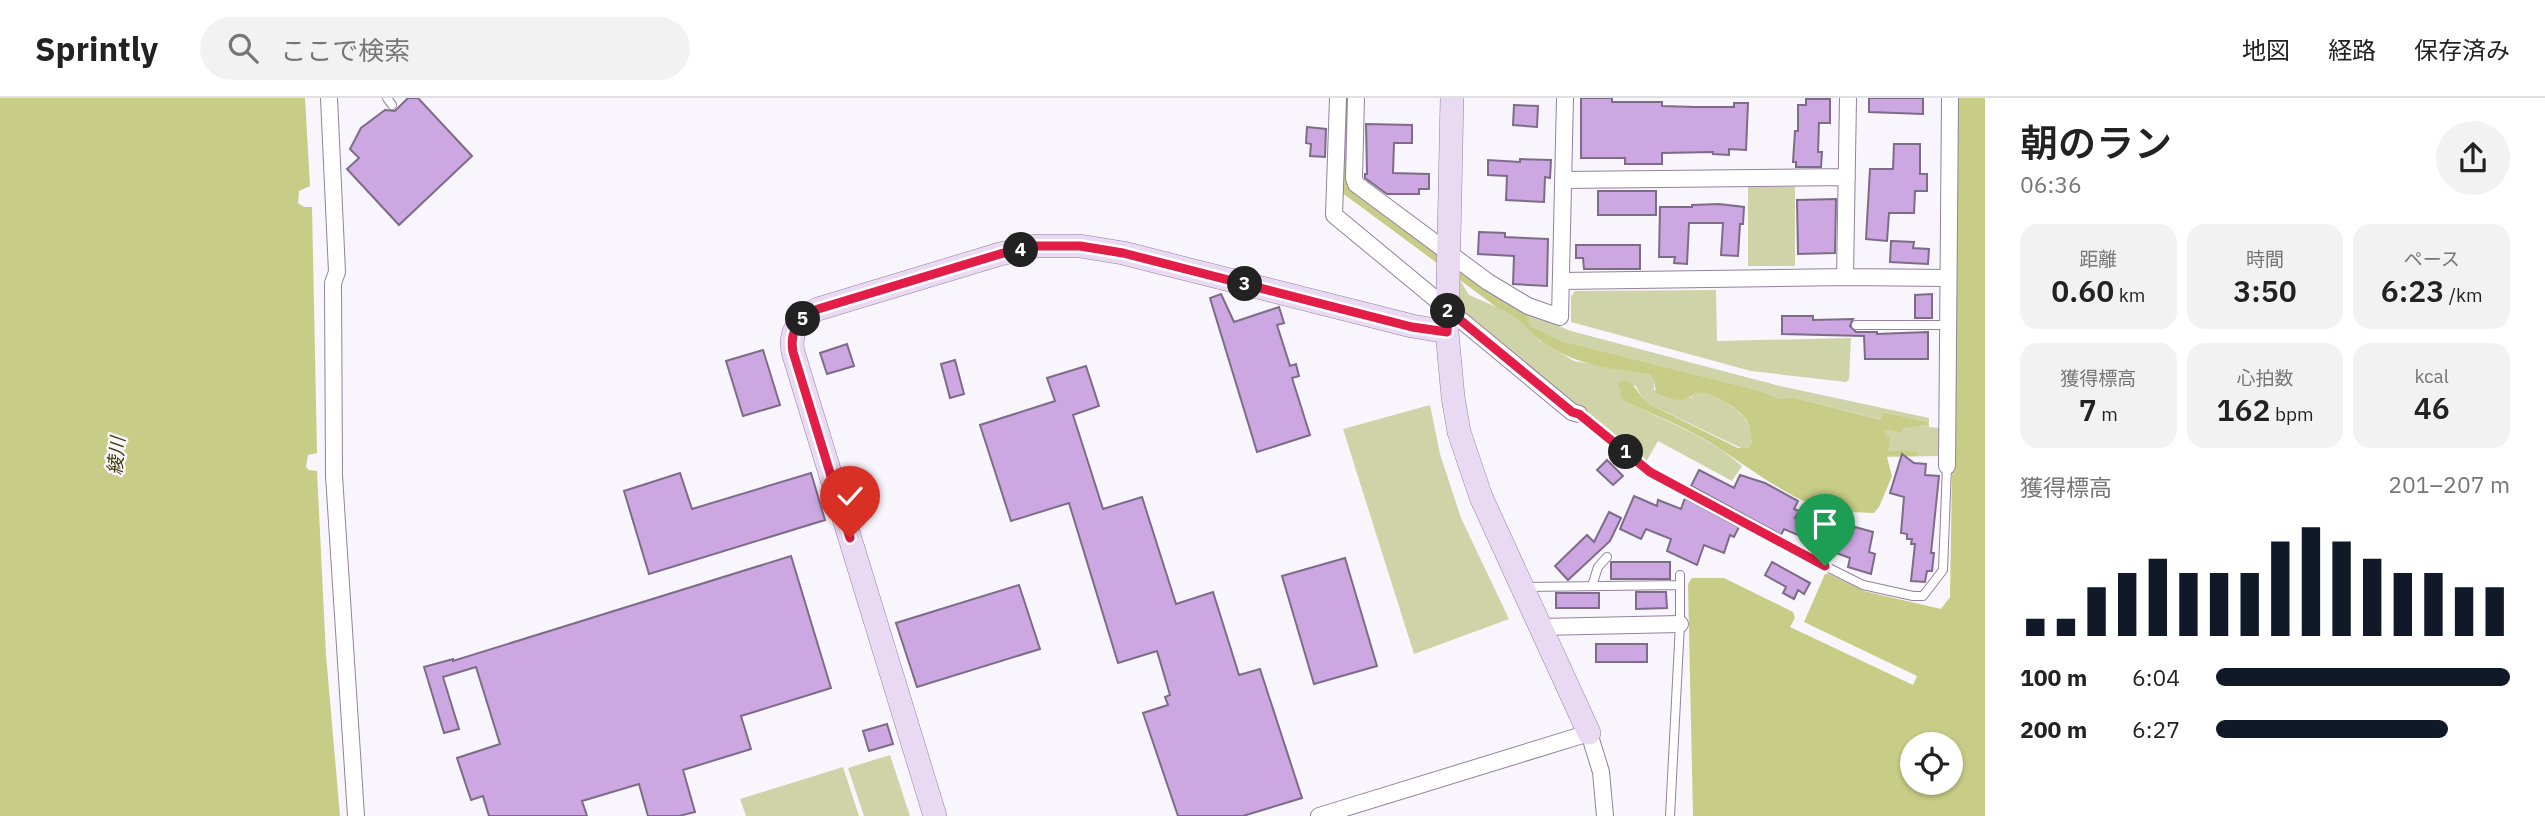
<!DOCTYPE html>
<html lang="ja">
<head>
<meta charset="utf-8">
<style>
  :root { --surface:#fff; --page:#f2f2f2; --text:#222; --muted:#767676; --line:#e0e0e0; --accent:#111827 }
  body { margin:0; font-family:"IBM Plex Sans","Noto Sans JP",sans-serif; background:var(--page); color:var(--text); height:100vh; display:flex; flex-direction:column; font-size:26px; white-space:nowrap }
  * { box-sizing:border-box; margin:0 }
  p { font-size:23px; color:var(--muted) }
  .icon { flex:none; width:38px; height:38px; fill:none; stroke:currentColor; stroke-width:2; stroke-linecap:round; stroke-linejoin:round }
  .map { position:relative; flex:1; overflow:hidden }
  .details { display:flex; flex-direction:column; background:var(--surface); width:560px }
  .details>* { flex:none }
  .tools { position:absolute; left:1900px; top:634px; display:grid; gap:14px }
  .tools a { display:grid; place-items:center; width:63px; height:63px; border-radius:50%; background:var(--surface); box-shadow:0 2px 5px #0004; font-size:35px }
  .pin { position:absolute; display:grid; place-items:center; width:60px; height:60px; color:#fff; margin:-72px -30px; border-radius:50% 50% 50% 0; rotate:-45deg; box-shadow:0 0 7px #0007 }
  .pin .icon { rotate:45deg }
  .km { position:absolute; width:35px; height:35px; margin:-18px; border-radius:50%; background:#222; color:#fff; font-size:19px; line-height:35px; text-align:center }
  .round { display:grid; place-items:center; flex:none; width:74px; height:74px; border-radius:37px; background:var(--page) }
  .summary { display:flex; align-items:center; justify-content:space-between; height:119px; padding:0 35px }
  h1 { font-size:38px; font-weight:600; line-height:52px }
  .stats { display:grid; grid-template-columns:repeat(3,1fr); gap:10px; height:119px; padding:7px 35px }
  .stats div { display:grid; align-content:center; border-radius:18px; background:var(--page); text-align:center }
  .stats b { font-size:30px; font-weight:600 }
  .stats small { font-size:19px; font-weight:400 }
  .stats p { font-size:19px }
  .chart { height:196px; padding:14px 35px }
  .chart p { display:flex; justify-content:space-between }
  .chart svg { width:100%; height:126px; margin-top:7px; stroke:var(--accent); stroke-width:6 }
  ul { padding:0 35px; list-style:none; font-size:23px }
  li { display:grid; grid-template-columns:112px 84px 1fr; align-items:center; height:52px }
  li i { height:18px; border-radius:9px; background:var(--accent) }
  header { display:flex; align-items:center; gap:42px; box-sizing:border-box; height:98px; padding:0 35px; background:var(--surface); border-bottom:2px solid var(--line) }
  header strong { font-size:33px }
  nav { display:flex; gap:38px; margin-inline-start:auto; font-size:24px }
  .search { width:490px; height:63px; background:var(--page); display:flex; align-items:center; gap:18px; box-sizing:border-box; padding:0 24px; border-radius:38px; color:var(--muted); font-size:26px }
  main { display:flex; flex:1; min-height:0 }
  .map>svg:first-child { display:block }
  .green { fill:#cfd3a8 }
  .water { fill:#c7cc86; fill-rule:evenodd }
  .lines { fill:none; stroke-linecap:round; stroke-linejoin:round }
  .stream { stroke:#c7cc86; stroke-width:4.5 }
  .building { fill:#cca7e2; stroke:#7d6c88; stroke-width:2 }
  .lane-casing { stroke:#93819e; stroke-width:10 }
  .street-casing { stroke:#93819e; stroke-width:18 }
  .secondary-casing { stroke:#93819e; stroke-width:24 }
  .lane { stroke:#fff; stroke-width:8 }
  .street { stroke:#fff; stroke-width:16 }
  .secondary { stroke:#e9d9f2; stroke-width:23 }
  .route-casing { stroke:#fff; stroke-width:14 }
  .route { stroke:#e11d48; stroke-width:9 }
  .labels { text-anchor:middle; stroke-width:5; stroke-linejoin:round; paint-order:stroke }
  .water-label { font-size:19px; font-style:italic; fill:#3d3e07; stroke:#f9f5fc }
</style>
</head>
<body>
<header>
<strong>Sprintly</strong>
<div class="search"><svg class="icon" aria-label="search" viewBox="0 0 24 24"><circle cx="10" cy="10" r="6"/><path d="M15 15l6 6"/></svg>ここで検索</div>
<nav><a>地図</a><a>経路</a><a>保存済み</a></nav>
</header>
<main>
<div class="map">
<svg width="1985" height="718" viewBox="0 0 1985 718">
  <rect width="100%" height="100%" fill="#f9f5fc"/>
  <!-- green -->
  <path class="green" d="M1748,88l47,1v79h-47z
    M1460,182l9,15 46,20 25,26 34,20 75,13 5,6v10l36,8 5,-5c14,-3 45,15 52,29 3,5 3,14 5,21l-4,5 -5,1 -98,-47 -10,-17 -9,17c40,19 83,35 116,64l-10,15 -74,-40 -12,21 -179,-147 -7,-11z
    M1716,192l1,51 134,-3 -2,41 -3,3 -95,-11 -180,-49v-26l4,-5z
    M1527,215l44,18 209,55 149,32v9l11,1 -2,28 -51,1 4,-20 -6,-1 1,-7 41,-4 -1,-3 -43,-10 -1,8 -90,-23 -12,2 -23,-9 -175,-44 -20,-5 -33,-15z
    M1430,307l10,49 21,64 48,101 -95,35 -71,-225z
    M890,657l20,61h-46l-16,-48z
    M843,669l16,49h-113l-6,-17z"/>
  <!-- water -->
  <path class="water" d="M0,0h305l5,88 -11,5 -1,12 6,4h8l5,246 -9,2 -2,12 3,3 8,1 9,184 14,161h-340z
    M1343,0h6l-1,85 4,8 123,91 52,31 3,13 32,15 20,5 175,44 23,9 12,-2 89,23 2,-8 44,10v3l-25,3 -1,4 -15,-3 -1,6 6,2 -4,20 5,19 -13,31 -5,6c-15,-1 -34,0 -49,-4 -43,-13 -82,-47 -121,-70 -24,-14 -52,-25 -78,-37l-4,-4 -4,-15 8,-3c12,7 14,19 25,25l87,43h10l4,-5c-2,-7 -2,-16 -5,-22 -7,-13 -38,-31 -52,-28 -13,13 -24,5 -39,0l-2,-13 -5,-6c-41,-6 -73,-8 -108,-33 -19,-14 -17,-23 -42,-32l-158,-117z
    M1958,0h27v718h-292l-5,-232 4,-6h32l69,34 2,6 -5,9 123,58 4,-9 -113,-54 21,-48h4l35,17 77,18 9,-12zM1913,646h38v38h-38z"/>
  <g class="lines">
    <!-- stream -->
    <path class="stream" d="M1888,355l27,1"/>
  </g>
  <!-- building -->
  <path class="building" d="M408,0h10l54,58 -73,69 -52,-56 12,-11 -9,-9 11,-21 24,-18 10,1z
    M1581,0h31v4h50v4l33,1h39v-4h14l-2,47 -17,-1v6l-16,-1v-2l-51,1v11h-37v-6h-44z
    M1869,0h54v16l-54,-2z
    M1806,1h24v24h-11l-1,29h4l-1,15h-25v-5h-3l2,-31h3v-26h8z
    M1514,7l24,1 -1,21 -24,-2z
    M1366,26l46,1v18h-18l-1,30 36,1v15h-10v5h-32l-22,-16v-4h2z
    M1307,29l19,2 -1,28 -15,-1 1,-12 -5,-1z
    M1894,46h26v30h7v17h-12l-1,22h-25l-2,28 -21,-2 4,-70h23z
    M1520,61l31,1 -1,18 -5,-1 -1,25 -38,-2 1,-24 -19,-1v-15l32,2z
    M1598,93h58v24h-58z
    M1836,101l-1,54 -37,1 -1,-54z
    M1719,106l25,3 -1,17h-3l-2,32 -17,-1 2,-32h-34l-2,41 -13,-1 1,-6h-16l1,-50h32v-2z
    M1479,134l26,1v4l43,2 -1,47 -34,-2 1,-28 -36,-2z
    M1891,143l23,1 -1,6 16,1 -1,15 -38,-2z
    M1576,147h64v24h-56l-1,-11h-7z
    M1221,196l13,28 45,-15 5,16 -7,2 13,41 6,-2 3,12 -7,2 18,57 -53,17 -47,-154z
    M1932,196v24h-17v-23z
    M1782,218h31v4l40,-1 -3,7 6,6h21v2l51,-2v27h-63l-1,-23 -82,-2z
    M847,246l7,22 -27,8 -7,-21z
    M763,252l17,55 -37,11 -17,-55z
    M955,262l9,34 -14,4 -9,-34z
    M1086,268l13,40 -26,9 30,94 39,-12 34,107 37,-12 26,83 21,-6 42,129 -59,18h-65l-35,-103 25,-8 -3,-8 5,-2 -13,-44 -39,12 -49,-160 -58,18 -31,-96 75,-24 -8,-23z
    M1902,356l12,9 12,1 -1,11 14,1 -8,77h3l-2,18h-5l-2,11 -14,-1 4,-37h-4l1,-5h-5v-5l-6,-1 3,-36 -14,-4z
    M1607,362l16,16 -10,9 -16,-15z
    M1699,372l35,18 6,-13 25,8 33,18 -4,8 5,2 -4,7 43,16 2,-3 10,4 5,-8 18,5 -4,20 6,2 -4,20 -23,-7 2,-9 -41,-15 1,-3 -26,-11 -3,6 -90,-49z
    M680,375l12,36 119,-36 14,47 -176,54 -25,-83z
    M1634,398l23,10 1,-6 23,9 4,-11 54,29 -5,10 -4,-2 -6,18 -20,-8 -7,20 -30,-14 4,-12 -25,-10 -5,10 -21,-10z
    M1609,414l12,6 -11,23 -42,39 -13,-14 32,-31 7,7z
    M791,458l40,132 -90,28 10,33 -68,21 12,42 -16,4h-31l-9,-32 -57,17 5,15h-98l-6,-20 -12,4 -14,-42 43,-14 -24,-77 -33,10 16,52 -15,4 -20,-66 29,-8v2z
    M1345,460l32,108 -63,18 -32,-108z
    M1611,464h59v17h-59z
    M1772,464l38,21 -6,11 -6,-4 -4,9 -11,-6 3,-6 -21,-12z
    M1019,487l21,64 -123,38 -21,-64z
    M1636,494h30l1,16 -31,1z
    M1556,495h43v15h-43z
    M1596,546h51v18h-51z
    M887,626l6,20 -24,7 -6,-20z"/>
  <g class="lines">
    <!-- lane casing -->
    <g class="lane-casing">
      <path id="lane" d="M387,0l5,7
        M1856,227h91
        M1579,316l71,58 175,94 38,19 50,11h10l20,-26 4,-104
        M1592,488l6,-19 9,-10
        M1526,489l154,-2
        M1670,718l10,-192v-49"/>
    </g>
    <!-- street casing -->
    <g class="street-casing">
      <path id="street" d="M329,0l8,174 -4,11 1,193 22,340
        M1338,0l-4,117 238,197 7,2
        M1356,0l-2,80 2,6 132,98 40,24 32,11 5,-219
        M1564,82l283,-3
        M1845,179l3,-179
        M1562,183l283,-4 103,1
        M1947,368l3,-368
        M1540,529l140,-3
        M1319,718l270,-83 12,39 4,44"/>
    </g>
    <!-- secondary casing -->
    <g class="secondary-casing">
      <path id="secondary" d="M1452,0l-5,234 6,65 6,35 22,65 108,236
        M935,718l-142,-464c-4,-21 6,-33 25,-43l182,-55 36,-8h44l43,7 289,73 35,6"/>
    </g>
    <!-- lane -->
    <use href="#lane" class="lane"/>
    <!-- street -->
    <use href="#street" class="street"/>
    <!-- secondary -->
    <use href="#secondary" class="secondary"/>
  </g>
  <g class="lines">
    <!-- route casing -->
    <g class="route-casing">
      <path id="route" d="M850,440l-57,-186c-4,-21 6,-33 25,-43l182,-55 36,-8h44l43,7 289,74 35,5 1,-22 124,102 7,2 71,58 175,94"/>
    </g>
    <!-- route -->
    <use href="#route" class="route"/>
  </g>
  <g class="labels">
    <!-- water labels -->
    <g class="water-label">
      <text transform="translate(116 358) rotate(-85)" y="7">綾川</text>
    </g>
  </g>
</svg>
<div class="tools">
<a><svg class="icon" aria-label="locate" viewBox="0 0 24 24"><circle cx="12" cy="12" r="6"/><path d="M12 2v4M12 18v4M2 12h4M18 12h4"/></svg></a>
</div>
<div class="pin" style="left:1825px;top:468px;background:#1e9e55"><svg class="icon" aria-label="arrive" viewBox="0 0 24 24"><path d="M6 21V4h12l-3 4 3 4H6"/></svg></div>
<div class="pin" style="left:850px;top:440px;background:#d93025"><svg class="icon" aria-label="check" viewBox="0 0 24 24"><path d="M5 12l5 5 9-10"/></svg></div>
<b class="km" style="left:1626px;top:354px">1</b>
<b class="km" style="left:1448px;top:213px">2</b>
<b class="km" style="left:1245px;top:186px">3</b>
<b class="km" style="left:1021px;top:152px">4</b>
<b class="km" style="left:803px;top:221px">5</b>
</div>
<section class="details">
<div class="summary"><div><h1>朝のラン</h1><p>06:36</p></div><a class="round"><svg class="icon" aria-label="share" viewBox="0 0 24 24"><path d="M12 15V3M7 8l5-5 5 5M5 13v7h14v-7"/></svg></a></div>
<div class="stats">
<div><p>距離</p><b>0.60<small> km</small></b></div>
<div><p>時間</p><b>3:50</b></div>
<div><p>ペース</p><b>6:23<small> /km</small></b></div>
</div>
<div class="stats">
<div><p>獲得標高</p><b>7<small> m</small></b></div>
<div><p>心拍数</p><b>162<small> bpm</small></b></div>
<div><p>kcal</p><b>46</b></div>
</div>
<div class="chart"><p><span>獲得標高</span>201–207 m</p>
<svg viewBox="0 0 160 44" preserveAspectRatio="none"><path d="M5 44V38M15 44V38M25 44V27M35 44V22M45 44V17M55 44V22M65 44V22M75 44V22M85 44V11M95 44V6M105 44V11M115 44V17M125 44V22M135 44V22M145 44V27M155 44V27"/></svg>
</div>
<ul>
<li><b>100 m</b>6:04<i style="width:100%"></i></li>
<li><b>200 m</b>6:27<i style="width:79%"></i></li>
</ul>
</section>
</main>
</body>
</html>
